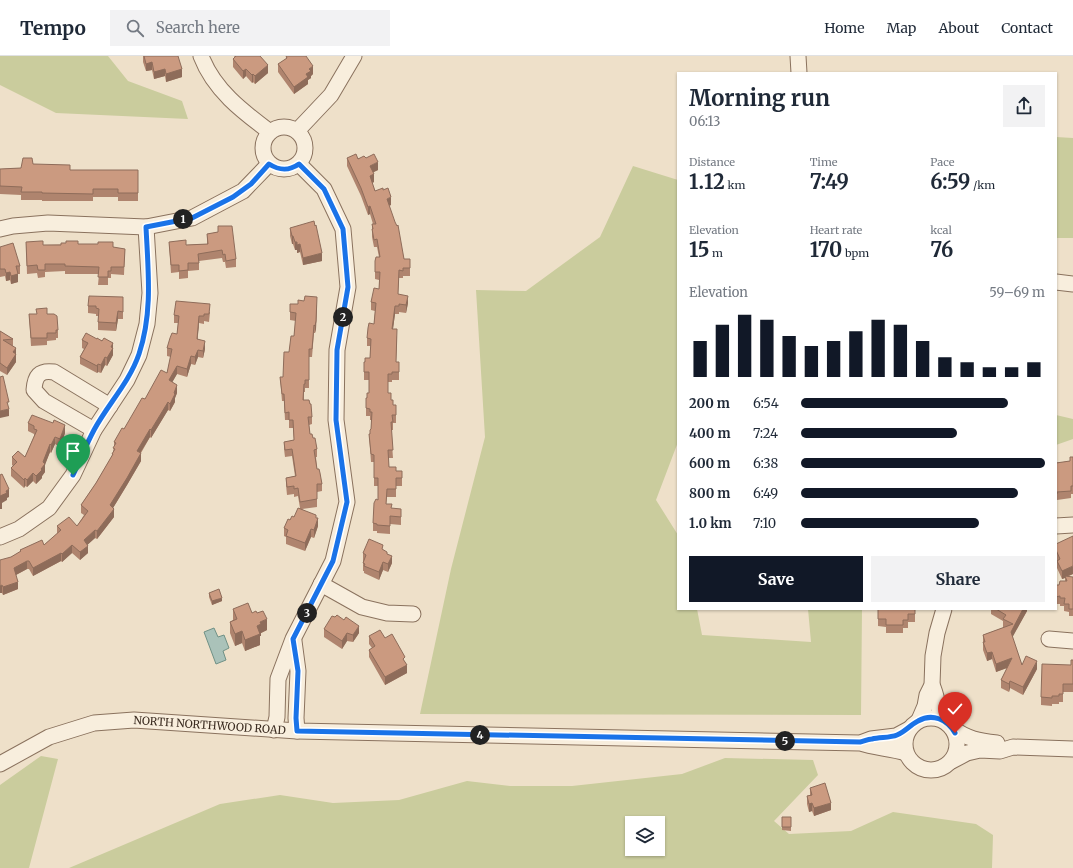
<!DOCTYPE html>
<html lang="en">
<head>
<meta charset="utf-8">
<style>
  :root { --surface:#fff; --page:#f2f2f3; --text:#1f2937; --muted:#747a83; --line:#e0e1e3; --accent:#111827 }
  body { margin:0; font-family:Merriweather,serif; background:var(--page); color:var(--text); height:100vh; display:flex; flex-direction:column; font-size:15px; white-space:nowrap }
  * { box-sizing:border-box; margin:0 }
  p { font-size:13px; color:var(--muted) }
  .icon { flex:none; width:22px; height:22px; fill:none; stroke:currentColor; stroke-width:2; stroke-linecap:round; stroke-linejoin:round }
  .map { position:relative; flex:1; overflow:hidden }
  .drawer { position:absolute; left:677px; top:16px; width:380px; height:538px; display:flex; flex-direction:column; background:var(--surface); border-radius:0px; box-shadow:0 1px 3px #0004 }
  .drawer>* { flex:none }
  .buttons { position:absolute; left:625px; top:760px; display:grid; gap:8px }
  .buttons a { display:grid; place-items:center; width:40px; height:40px; border-radius:0px; background:var(--surface); box-shadow:0 1px 3px #0004; font-size:20px }
  .pin { position:absolute; display:grid; place-items:center; width:34px; height:34px; color:#fff; margin:-41px -17px; border-radius:50% 50% 50% 0; rotate:-45deg; box-shadow:0 0 4px #0007 }
  .pin .icon { rotate:45deg }
  .km { position:absolute; width:20px; height:20px; margin:-10px; border-radius:50%; background:#222; color:#fff; font-size:11px; line-height:20px; text-align:center }
  .round { display:grid; place-items:center; flex:none; width:42px; height:42px; border-radius:0px; background:var(--page) }
  .headline { display:flex; align-items:center; justify-content:space-between; height:68px; padding:0 12px }
  h1 { font-size:22px; font-weight:700; line-height:30px }
  .metrics { display:grid; grid-template-columns:repeat(3,1fr); gap:6px; height:68px; padding:4px 12px }
  .metrics div { display:grid; align-content:center }
  .metrics b { font-size:20px; font-weight:700 }
  .metrics small { font-size:11px; font-weight:400 }
  .metrics p { font-size:11px }
  .chart { height:112px; padding:8px 12px }
  .chart p { display:flex; justify-content:space-between }
  .chart svg { width:100%; height:72px; margin-top:4px; stroke:var(--accent); stroke-width:6 }
  .button { display:flex; gap:8px; margin-top:auto; padding:8px 12px }
  .button a { flex:1; height:46px; border-radius:0px; background:var(--accent); color:#fff; font-size:16px; font-weight:700; line-height:46px; text-align:center }
  .button a+a { background:var(--page); color:var(--text) }
  ul { padding:0 12px; list-style:none; font-size:13px }
  li { display:grid; grid-template-columns:64px 48px 1fr; align-items:center; height:30px }
  li i { height:10px; border-radius:5px; background:var(--accent) }
  header { display:flex; align-items:center; gap:24px; box-sizing:border-box; height:56px; padding:0 20px; background:var(--surface); border-bottom:1px solid var(--line) }
  header strong { font-size:19px }
  nav { display:flex; gap:22px; margin-inline-start:auto; font-size:14px }
  .search { width:280px; height:36px; background:var(--page); display:flex; align-items:center; gap:10px; box-sizing:border-box; padding:0 14px; border-radius:0px; color:var(--muted); font-size:15px }
  .map>svg:first-child { display:block }
  .green { fill:#cacc9d; fill-rule:evenodd }
  .water { fill:#aac2b9; stroke:#709186 }
  .lines { fill:none; stroke-linecap:round; stroke-linejoin:round }
  .minor-casing { stroke:#8a725e; stroke-width:17 }
  .minor { stroke:#f8eedd; stroke-width:15 }
  .wall { fill:#af846e }
  .shaded-wall { fill:#8e6c5a }
  .building { fill:#cb9a80; stroke:#8e6c5a }
  .route-casing { stroke:#fff; stroke-width:8 }
  .route { stroke:#1a73e8; stroke-width:5 }
  .labels { text-anchor:middle; stroke-width:4; stroke-linejoin:round; paint-order:stroke }
  .street-label { font-size:11px; fill:#3b2c21; stroke:#f5ebd9 }
</style>
</head>
<body>
<header>
<strong>Tempo</strong>
<div class="search"><svg class="icon" aria-label="search" viewBox="0 0 24 24"><circle cx="10" cy="10" r="6"/><path d="M15 15l6 6"/></svg>Search here</div>
<nav><a>Home</a><a>Map</a><a>About</a><a>Contact</a></nav>
</header>
<div class="map">
<svg width="1073" height="812" viewBox="0 0 1073 812">
  <rect width="100%" height="100%" fill="#eee0c9"/>
  <!-- green -->
  <path class="green" d="M0,0h108l20,25 54,20 6,18 -132,-6 -56,-28z
    M1056,81l17,1v100h-17z
    M633,110l45,14v262l-22,58 22,35v74h19l5,26 109,7 -3,-33h54l-1,106 -441,-1 31,-145 34,-132 -9,-147 50,1 74,-54z
    M1056,359l17,4v20l-17,6z
    M41,700l17,3 -29,109h-29v-83z
    M725,702l88,2 5,15 -44,46 15,13 62,-3 42,-19 83,12 17,11 -1,33h-923l151,-64 60,-9 53,8 66,-3 68,-19 43,5h62l110,-12zM632,767h26v26h-26z"/>
  <!-- water -->
  <path class="water" d="M214,572l4,9 6,-2 5,13 -6,3 3,9 -10,4 -12,-32z"/>
  <g class="lines">
    <!-- minor casing -->
    <g class="minor-casing">
      <g id="minor">
        <path d="M201,0c13,34 41,55 69,76"/>
        <path d="M798,0l1,17"/>
        <circle cx="284" cy="92" r="21"/>
        <path d="M297,75l34,-36 23,-39"/>
        <path d="M0,173l13,-3 35,-3 98,4 46,-9 51,-27 26,-27"/>
        <path d="M1056,226l17,2"/>
        <path d="M94,374l-50,-29 -10,-11c1,-14 5,-20 20,-18l56,34"/>
        <path d="M1056,470l17,-1"/>
        <path d="M0,481l19,-8 30,-21 24,-33 21,-45 33,-50 12,-25 8,-31 3,-31 -4,-66"/>
        <path d="M321,528l41,23 25,6 26,1"/>
        <path d="M1049,583l24,2"/>
        <path d="M294,585l4,30 -2,47 1,13"/>
        <path d="M932,629c6,12 5,24 11,35"/>
        <circle cx="931" cy="688" r="26"/>
        <path d="M919,664l6,-14 2,-11 5,-10 1,-29 4,-23 7,-24"/>
        <path d="M952,672c16,11 26,13 45,15"/>
        <path d="M274,674l3,-13 1,-38 15,-40 40,-78 14,-59 -11,-82 1,-70 11,-63 -5,-58 -19,-40 -25,-25"/>
        <path d="M863,686l8,-3 25,-3 13,-7"/>
        <path d="M952,705l15,-8 13,-3 20,1 13,-4 60,2"/>
        <path id="s1" d="M0,708l49,-27 45,-14 40,-3 163,11 563,12c15,5 31,5 46,10"/>
      </g>
    </g>
    <!-- minor -->
    <use href="#minor" class="minor"/>
  </g>
  <!-- wall -->
  <path class="wall" d="M143,0h35l4,21 -16,5 -1,-6 -11,3 -2,-9 -6,1 -3,-9z
    M234,0h26l8,17 -13,11 -2,-2 -1,1 -6,-7 -3,3 -10,-12v-8l2,-1z
    M286,0l27,18 -2,2v2l-3,2v4l-14,10 -16,-22v-8l8,-5z
    M347,102h19l12,12 -5,2 1,10 -2,1 3,8 16,14 -2,1 15,53h6v17h-7v2h-4l-1,16 10,9 -2,10 -7,-1v2h-4l-2,15 4,8 -1,25h3v18h-7v2h-4v11l5,12h3v18h-3v7h-2l2,28h-5l1,9 7,4 6,7v8h-6v11h-9l-1,7 15,13v8l-11,-1v10l-13,-1v-2h-4v-8l5,-23v-14h-4v-24h-3l-2,-28h1l1,-5 1,-9h-2v-4h-4v-18h1l2,-5v-13h-5v-18h1l5,-4 1,-12h-4v-8l7,-14 1,-13 -4,-1v-8l8,-13v-9l-4,-1v-18l4,-4 -2,-10h-3l-2,-10v-13h1l-3,-10 -2,1 -7,-19 -14,-30z
    M33,108l37,6h68v31h-20v-4h-25v4h-51v-1h-21v-5l-21,-1v-25l21,-1z
    M218,170l18,33v8l-10,1 -1,-6h-2l-1,-4 -23,3v9l-11,1v7l-9,1v-7l-8,1 -2,-31 17,3 21,-1v-10l11,-2z
    M290,172l32,33 -19,4 -3,-13 -3,1v-3h-2l-2,-6h-1l-2,-8z
    M26,186l17,3 35,-1 47,5 -1,26 -13,-1v4h-3v7h-10l1,-11h-34v-3l-20,1v5l-7,1 -1,-5 -10,1z
    M0,191l20,19v8h-2v8l-7,2 -1,-4 -4,1 -1,-5 -5,1z
    M123,241v22h-5l-2,12 -18,-1v-14h-2v-2l-8,-1v-7z
    M317,249l-1,24 -1,4h-1l-2,24h-3v31h-4v4h-1v8l6,4 2,13v7l-3,1 1,9 3,4 4,11v8h-1l1,12 5,15v7l-5,1v15l-15,2 14,9 2,8 -4,12 -3,-1 -6,14 -19,-7v-7l-2,-1v-8l6,-8 4,-3 6,-9 -2,-12 -4,1v-3l-7,1 -1,-10v-7l9,-2 -3,-20 -7,1 -1,-8v-7l10,-2 -1,-12h-4v-8h-4l-1,-19h-2l-2,-24h3l11,-41 2,-15 -6,-1v-8z
    M210,256l-1,10 -5,-1v3l-5,-1 -2,17 8,9 -2,9 -5,-1 -3,8 -4,-1 -4,13 -10,-3 -5,8 5,11 -2,5v4l-5,9 -2,-1 -17,28 -1,-1 -9,16v8l-14,24 -14,23 1,9 -17,22 -2,-1 -8,7 1,8 -8,7 -8,-7 -10,9 -1,-1 -28,15 -4,-7h-2l-11,6 2,14 -15,6 -1,-2h-2l11,-36 9,-5v-2l24,-5 13,-11v-8h20l7,-11 -3,-2v-8l15,-22 16,-27 2,-9v-5l10,-13 21,-30 22,-26 4,-16 -4,-1v-8l10,-14 1,-11h-4v-8z
    M29,258h18l11,16v8h-2v2l-9,1v4l-16,1z
    M0,275l13,8v8l3,7v8l-9,13 -7,-4z
    M97,283l16,4v12l-6,11 -2,-1 -4,8 -3,-1 -1,1 -17,-9v-7l4,-8 -2,-1v-8z
    M28,367l37,10 -5,14 -5,-3 -4,9 -1,-1 -5,12v8l-3,4v2l-6,6 -3,-3 -6,6 -2,-1 -1,2 -13,-12v-8l2,-2 -1,-1v-8h13l9,-21v-2l-6,-3z
    M1070,401h3v37h-2v4l-14,2v2h-1v-39l14,-2z
    M1056,488l17,30 -6,3h6v39h-4v-4l-5,-1v-5h-4v-2h-4v-19h3l6,-4v-3l-3,1 -5,-11v-7l-1,-3z
    M383,494l4,4 5,9 -4,9 -5,-2 -4,10 -15,-7v-2h-1v-18z
    M209,537l13,8 -10,4 -3,-8z
    M233,553l19,4 15,17 -6,3v3h-1v9l-15,6 -3,-8 -7,3 -5,-13v-11l3,-2z
    M878,553h37v13h-7v6h-5v5h-17v-6l-8,-1z
    M991,553h37h-1v2l-15,26 10,28 15,4 -14,26 -13,-7 -1,4 -8,-4v-8l6,-12 -11,4 -4,-13 -5,2 -4,-11v-15l22,-8h-2v-6l-12,-7z
    M324,573l35,4 -6,9 -6,-1 -5,8 -18,-12z
    M369,580l16,2 20,24 2,11 -22,12 -16,-28v-7l3,-2 -3,-4z
    M1073,604v32h-10v10h-4v2h-7v2l-11,-1v-8l30,-32z
    M810,732l21,22 -17,6 -2,-5 -3,1 -2,-8v-8l3,-1z
    M782,761h9v14l-9,-1z"/>
  <!-- shaded-wall -->
  <path class="shaded-wall" d="M152,6v8l-6,1v-7z
    M268,9v8l-13,11v-8z
    M313,10v8l-2,2v2l-3,2v4l-14,10v-7l12,-13 3,-5z
    M165,13v7l-11,3v-7z
    M182,13v8l-16,5v-8z
    M246,13v7l-3,3v-8z
    M253,18v8l-1,1v-8z
    M378,106v8l-8,4v-8z
    M374,118v8l-4,2v-8z
    M391,141v8l-4,1v-7z
    M370,150v8l-2,1v-8z
    M292,180h1v8h-1z
    M295,186h2v8h-2z
    M300,188v8l-3,1v-8z
    M322,197v8l-19,4v-7z
    M10,216v8l-4,1v-8z
    M18,218v8l-7,2v-8z
    M408,240v7l-2,10v-8z
    M317,241l-1,32 -1,4v-7z
    M395,250v8l-3,22v-7z
    M118,255v8l-2,12v-8z
    M199,260v7l-2,24v-8z
    M205,285v8l-2,9v-7z
    M113,287v12l-6,11v-8l4,-11z
    M16,292v14l-9,13v-7l6,-16z
    M198,294v7l-3,8v-8z
    M191,300v8l-4,13v-8z
    M105,301v8l-4,8v-8z
    M98,308v8l-1,1v-7z
    M177,310v8l-8,14v-8z
    M177,329v8l-2,5v4l-5,9v-7z
    M168,346v8l-17,28v-8z
    M9,353v7l-9,2v-7z
    M65,369v8l-5,14v-8z
    M150,373v8l-13,21v-7z
    M55,381v7l-4,9v-8z
    M50,388v8l-5,13v-1v8l-3,4v2l-6,6v-8z
    M141,397v8l-14,24 -17,28v-8z
    M33,417v8l-6,6v-7z
    M25,422v8l-1,2v-8z
    M9,433v8l-2,1v2l-5,3v6h-2v-13l6,-5z
    M114,453v8l-17,22v-8z
    M318,462v8l-4,12v-8z
    M311,473v8l-6,14v-8z
    M95,474v8l-11,10v-8z
    M72,489v8l-10,9v-8z
    M88,490v7l-8,7v-8z
    M61,497v8l-28,15v-8z
    M392,500v7l-4,9v-8z
    M27,505v8l-13,7v-8z
    M383,506v8l-4,10v-8z
    M1073,510v8l-8,3v-1v2l-3,1v-8z
    M18,526v7l-15,6v-8z
    M2,529v8h-2v-7z
    M222,542v3l-10,4v-4z
    M1023,553h4v2l-16,29v-8z
    M267,563v11l-6,3v3h-1v9l-15,6v-11l15,-18z
    M359,570v7l-6,9v-7z
    M242,575v12l-7,3v-12z
    M347,577v8l-5,8v-8z
    M992,596v7l-5,2v-8z
    M1012,602v8l-16,6v-8z
    M1037,605v8l-14,26v-8z
    M407,609v8l-22,12v-8z
    M1010,625v7l-1,4v-8z
    M812,747v8l-3,1v-8z
    M831,747v7l-17,6v-8z"/>
  <!-- building -->
  <path class="building" d="M144,0h34l4,13 -16,5 -1,-5 -11,3 -2,-10 -6,2z
    M236,0h24l8,9 -13,11 -2,-2 -1,1 -6,-6 -3,2 -10,-12z
    M286,0h20l7,10 -4,3 2,2 -5,3 2,3 -14,10 -16,-23 9,-6z
    M356,98l2,5 6,-3 2,2 8,-4 4,8 -8,4 4,8 -4,2 5,15 8,-3v2l5,-2 3,9 -4,2 8,23 2,4 1,-1 6,34h6v9h-7v3l-4,-1 -1,24 10,2 -2,9 -7,-1v2h-4l-3,23h5l-1,33h3v10h-7v2h-4v19h3v7h2v5h3v10h-4l1,7h-2l2,28h-5l1,17h7v4h6v7h-6v11h-9l-1,15h6l-1,4 10,1v8l-11,-1v10l-13,-1v-1l-4,-1 1,-20 2,-4 2,1v-22h-4v-23l-3,-1 -2,-20h1v-4l1,-1 1,-17h-2v-3l-4,-1v-10h1v-5h2v-21h-5v-10h1v-4h5l1,-19 -4,-1 1,-10 1,-5 5,1 2,-21 -5,-1 3,-14 5,1 1,-17h-5v-11l1,-4h4l-3,-18 -3,1 -2,-11h1l-1,-5h4l-6,-18 -2,1 -7,-19 -14,-30z
    M23,102h9l1,6 37,1v5h68v23h-20v-4h-25v5l-51,-1v-1h-21l1,-5 -22,-1v-17l21,-1z
    M314,165l1,5 1,-1 6,28 -19,5 -3,-14 -3,1v-3h-2l-2,-6h-1l-2,-8z
    M218,170h14l4,33 -10,2 -1,-7 -2,1 -1,-5 -24,4 1,9h-11v7l-9,1v-6h-8l-2,-23 17,-2v5l22,-1 -1,-10 11,-2z
    M41,185h2v4h18v-2h5v-2h12v3h20v-2h15v5l12,2 -1,18h-13v4h-3v6h-10l1,-10 -34,-1v-2h-20v6h-7l-1,-5 -10,1 -1,-24z
    M13,187l7,23h-4l2,8 -7,2 -1,-4 -4,1 -1,-4h-5v-22z
    M89,240l34,1v15l-5,-1 -2,12 -18,-1 1,-13 -3,-1v-2h-8z
    M305,240l12,1 -1,24 -1,5 -1,-1 -2,24h-3v31h-4v4h-1l-1,16h6l1,4h1l1,13h-4l2,17h2l1,4h2l2,11 -3,1 3,19h2l1,4 2,11h-5v15l-17,3 -2,-14 -4,1v-3l-7,1 -1,-9 10,-2 -4,-27 -7,1 -1,-8 10,-2v-1l-1,-19h-4v-8l-4,1 -1,-19h-2l-2,-17h3l1,-25h5l2,-16h3l2,-23 -6,-1v-8h8v-4l6,1z
    M176,245l34,3 -1,10h-5v2h-5l-2,23 8,2 -2,10 -5,-1 -3,7 -4,-1 -4,13 -10,-3 -8,14 8,5 -3,8 1,1 -5,10 -2,-2 -17,28 -1,-1 -13,22 4,2 -14,25 -17,27 4,4 -17,22 -2,-1 -11,10 4,6 -8,6 -8,-7 -10,9 -1,-1 -28,15 -4,-7h-2l-13,7 4,14 -15,5 -1,-2 -2,1v-26l11,-3 10,-6 -1,-1 22,-10 2,5 17,-15 -4,-4 12,-9 8,9 11,-15 -7,-6 15,-22 17,-29h-1l3,-5 -2,-1 3,-5 -2,-1 8,-14 2,1 18,-31 3,1 16,-29 6,3 5,-24 -5,-1 3,-10 2,-5 5,1 2,-18 -5,-1z
    M47,252v6h7l3,2 1,14h-2v3h-9v5h-16l-2,-24h8l-1,-5z
    M0,275l13,8 -10,1 13,8 -3,4 3,2 -9,14 -7,-5z
    M86,277l11,6v-1l5,3 2,-3 9,5 -2,4 2,1 -6,10 -2,-1 -4,8 -3,-1 -1,2 -17,-9 8,-14 -6,-3z
    M3,320l6,26h-2l2,7 -9,2v-34z
    M32,359l21,8 1,-3 11,5 -5,14 -5,-2 -4,8 -1,-1 -7,18 2,2 -4,5 1,1 -6,6 -3,-3 -6,7 -2,-2 -1,2 -13,-12 6,-6 -5,-5 6,-6 7,6 12,-27 -3,-1v-3l-6,-3z
    M1070,401h3v29h-2v5l-14,1v2h-1v-31l14,-2z
    M2,418l7,15 -3,2 1,2 -7,3v-21z
    M298,452l18,7v3h2l-4,12 -3,-1 -6,14 -19,-7 2,-6 -4,-2 4,-9 2,1 2,-4 2,1z
    M1073,480v30l-11,5 -5,-10 3,-2 -4,-9v-6z
    M369,483l14,6 -1,4 5,3v2l5,2 -4,8 -5,-2 -4,10 -15,-6 1,-2 -2,-1 3,-8 -3,-2z
    M1065,520l8,1v32h-4v-5h-5l1,-6h-5v-2l-4,1v-12h3l1,-4h7z
    M219,533l3,9 -10,3 -3,-8z
    M248,547l4,10 4,-2 1,2 6,-2 4,8 -7,3 1,2 -4,2 3,8 -15,6 -3,-9 -7,3 -5,-12 7,-3 -4,-10z
    M878,553h37v5h-7v6h-5v5h-17v-6h-8z
    M996,553h27l-12,23 11,33 4,-9 11,5 -14,26 -13,-6 -1,3 -8,-4 11,-22 -16,6 -4,-12 -5,1 -4,-11h2l-2,-7 30,-11 -10,-5 3,-4z
    M337,559l7,5 2,-3 13,9 -6,9 -6,-2 -5,8 -18,-12 8,-13 3,1z
    M380,574l5,8 7,-4 13,23 -2,2 4,6 -22,12 -16,-27 6,-4 -6,-10z
    M1071,604h2v24h-10v10h-4v2h-7v2l-11,-1 1,-33 29,1z
    M825,727l6,20 -17,5 -2,-5 -3,1 -2,-8 5,-1 -2,-7z
    M782,761h9v10h-9z"/>
  <g class="lines">
    <!-- route casing -->
    <g class="route-casing">
      <path id="route" d="M73,419c7,-15 13,-30 21,-45 14,-26 35,-47 45,-76 14,-42 9,-84 7,-127l46,-9 41,-21 18,-13 18,-20c11,7 20,7 30,0l25,25 19,40 5,58 -11,63 -1,70 11,82 -14,59 -40,78 5,32 -2,47 1,13 563,11c4,-1 8,-3 12,-3 8,-2 18,-1 25,-4 9,-4 13,-10 21,-14 14,-8 29,-2 37,12"/>
    </g>
    <!-- route -->
    <use href="#route" class="route"/>
  </g>
  <g class="labels">
    <!-- street labels -->
    <g class="street-label">
      <text dy="4" stroke="none"><textPath href="#s1" startOffset="219">NORTH NORTHWOOD ROAD</textPath></text>
    </g>
  </g>
</svg>
<div class="buttons">
<a><svg class="icon" aria-label="layers" viewBox="0 0 24 24"><path d="M12 4l9 5-9 5-9-5zM3 14l9 5 9-5"/></svg></a>
</div>
<div class="pin" style="left:73px;top:419px;background:#1e9e55"><svg class="icon" aria-label="arrive" viewBox="0 0 24 24"><path d="M6 21V4h12l-3 4 3 4H6"/></svg></div>
<div class="pin" style="left:955px;top:677px;background:#d93025"><svg class="icon" aria-label="check" viewBox="0 0 24 24"><path d="M5 12l5 5 9-10"/></svg></div>
<b class="km" style="left:183px;top:163px">1</b>
<b class="km" style="left:343px;top:261px">2</b>
<b class="km" style="left:307px;top:557px">3</b>
<b class="km" style="left:480px;top:679px">4</b>
<b class="km" style="left:785px;top:685px">5</b>
<section class="drawer">
<div class="headline"><div><h1>Morning run</h1><p>06:13</p></div><a class="round"><svg class="icon" aria-label="share" viewBox="0 0 24 24"><path d="M12 15V3M7 8l5-5 5 5M5 13v7h14v-7"/></svg></a></div>
<div class="metrics">
<div><p>Distance</p><b>1.12<small> km</small></b></div>
<div><p>Time</p><b>7:49</b></div>
<div><p>Pace</p><b>6:59<small> /km</small></b></div>
</div>
<div class="metrics">
<div><p>Elevation</p><b>15<small> m</small></b></div>
<div><p>Heart rate</p><b>170<small> bpm</small></b></div>
<div><p>kcal</p><b>76</b></div>
</div>
<div class="chart"><p><span>Elevation</span>59–69 m</p>
<svg viewBox="0 0 160 44" preserveAspectRatio="none"><path d="M5 44V22M15 44V12M25 44V6M35 44V9M45 44V19M55 44V25M65 44V22M75 44V16M85 44V9M95 44V12M105 44V22M115 44V32M125 44V35M135 44V38M145 44V38M155 44V35"/></svg>
</div>
<ul>
<li><b>200 m</b>6:54<i style="width:85%"></i></li>
<li><b>400 m</b>7:24<i style="width:64%"></i></li>
<li><b>600 m</b>6:38<i style="width:100%"></i></li>
<li><b>800 m</b>6:49<i style="width:89%"></i></li>
<li><b>1.0 km</b>7:10<i style="width:73%"></i></li>
</ul>
<div class="button"><a>Save</a><a>Share</a></div>
</section>
</div>
</body>
</html>
